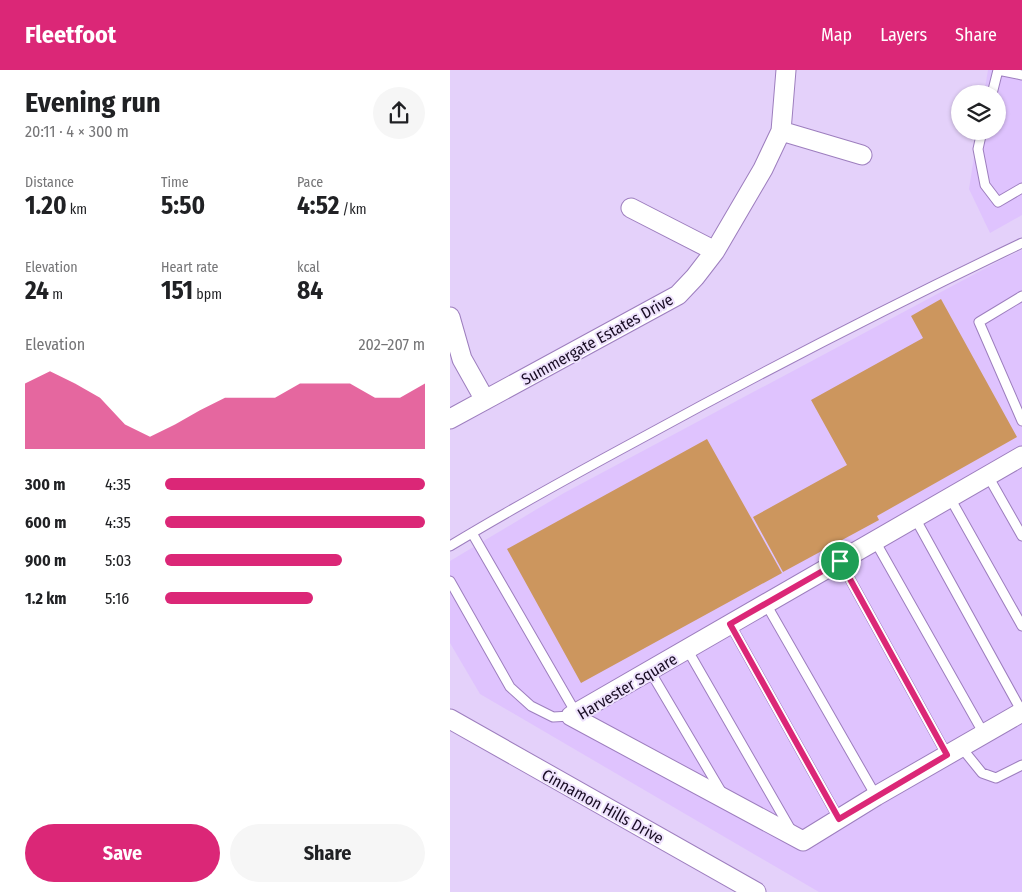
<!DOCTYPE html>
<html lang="en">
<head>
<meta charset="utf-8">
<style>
  :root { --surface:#fff; --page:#f6f6f6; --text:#202124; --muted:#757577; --accent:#db2777 }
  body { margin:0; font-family:"Fira Sans Condensed",sans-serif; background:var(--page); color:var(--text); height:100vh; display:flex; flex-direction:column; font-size:19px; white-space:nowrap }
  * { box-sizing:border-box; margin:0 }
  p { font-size:16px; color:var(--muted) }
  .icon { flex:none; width:28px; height:28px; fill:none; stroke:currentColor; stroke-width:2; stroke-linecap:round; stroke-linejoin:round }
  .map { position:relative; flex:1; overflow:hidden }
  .sheet { display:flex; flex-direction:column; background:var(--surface); width:450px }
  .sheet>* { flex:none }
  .tools { position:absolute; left:501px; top:15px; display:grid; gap:10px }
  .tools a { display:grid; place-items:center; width:55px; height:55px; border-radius:50%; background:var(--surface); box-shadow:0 1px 4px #0004; font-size:25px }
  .pin { position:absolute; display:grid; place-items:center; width:42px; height:42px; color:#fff; margin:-21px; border:2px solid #fff; border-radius:50%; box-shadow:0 1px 5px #0007 }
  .round { display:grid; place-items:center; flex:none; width:52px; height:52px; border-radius:26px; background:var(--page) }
  .headline { display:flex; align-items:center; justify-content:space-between; height:85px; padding:0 25px }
  h1 { font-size:28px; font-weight:700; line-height:38px }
  .stats { display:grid; grid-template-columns:repeat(3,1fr); gap:8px; height:85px; padding:5px 25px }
  .stats div { display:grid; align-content:center }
  .stats b { font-size:25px; font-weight:700 }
  .stats small { font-size:14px; font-weight:400 }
  .stats p { font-size:14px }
  .chart { height:140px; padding:10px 25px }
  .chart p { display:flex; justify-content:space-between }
  .chart svg { width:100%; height:90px; margin-top:5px; fill:var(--accent); opacity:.7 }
  .button { display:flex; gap:10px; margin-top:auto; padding:10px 25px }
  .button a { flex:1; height:58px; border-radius:30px; background:var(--accent); color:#fff; font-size:20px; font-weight:700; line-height:58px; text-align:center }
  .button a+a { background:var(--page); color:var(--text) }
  ul { padding:0 25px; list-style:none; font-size:16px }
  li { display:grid; grid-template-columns:80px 60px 1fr; align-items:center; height:38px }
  li i { height:12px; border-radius:6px; background:var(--accent) }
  header { display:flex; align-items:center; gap:30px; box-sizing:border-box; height:70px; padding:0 25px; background:var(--accent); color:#fff }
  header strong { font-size:24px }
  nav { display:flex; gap:28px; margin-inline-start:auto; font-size:18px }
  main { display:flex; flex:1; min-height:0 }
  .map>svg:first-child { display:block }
  .built { fill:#dfc3fe }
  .building { fill:#cc965e }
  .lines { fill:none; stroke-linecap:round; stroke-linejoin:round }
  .lane-casing { stroke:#9d7ebe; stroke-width:11 }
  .street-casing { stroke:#9d7ebe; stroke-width:21 }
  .lane { stroke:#fff; stroke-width:9 }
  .street { stroke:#fff; stroke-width:19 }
  .route-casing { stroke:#fff; stroke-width:10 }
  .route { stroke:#db2777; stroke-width:6 }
  .labels { text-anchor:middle; stroke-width:4; stroke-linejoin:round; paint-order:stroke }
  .street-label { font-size:16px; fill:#190d24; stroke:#eee2fd }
</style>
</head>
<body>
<header>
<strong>Fleetfoot</strong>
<nav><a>Map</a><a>Layers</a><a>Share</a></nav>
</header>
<main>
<section class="sheet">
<div class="headline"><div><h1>Evening run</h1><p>20:11 · 4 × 300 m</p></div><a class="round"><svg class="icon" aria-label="share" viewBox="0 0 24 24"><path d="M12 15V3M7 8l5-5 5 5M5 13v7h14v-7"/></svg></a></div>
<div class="stats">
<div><p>Distance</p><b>1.20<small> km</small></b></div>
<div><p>Time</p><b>5:50</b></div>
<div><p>Pace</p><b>4:52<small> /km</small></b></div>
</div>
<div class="stats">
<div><p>Elevation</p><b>24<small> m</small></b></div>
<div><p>Heart rate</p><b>151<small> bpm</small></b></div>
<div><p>kcal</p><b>84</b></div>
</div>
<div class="chart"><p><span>Elevation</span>202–207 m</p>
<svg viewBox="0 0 160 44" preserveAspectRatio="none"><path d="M0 44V12L10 6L20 12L30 19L40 32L50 38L60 32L70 25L80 19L90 19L100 19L110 12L120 12L130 12L140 19L150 19L160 12V44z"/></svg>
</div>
<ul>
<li><b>300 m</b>4:35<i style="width:100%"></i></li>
<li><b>600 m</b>4:35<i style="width:100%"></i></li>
<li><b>900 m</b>5:03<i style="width:68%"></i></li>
<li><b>1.2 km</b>5:16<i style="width:57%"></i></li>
</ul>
<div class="button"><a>Save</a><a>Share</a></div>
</section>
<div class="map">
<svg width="572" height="822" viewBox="0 0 572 822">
  <rect width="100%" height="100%" fill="#e4d1fa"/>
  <!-- built -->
  <path class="built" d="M538,0h34v145l-32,18 -21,-44 9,-58h20v-37h-14z
    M572,180v642h-203l-339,-198 -30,-51v-82l114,-68 437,-233z"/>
  <!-- building -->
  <path class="building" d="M491,229l76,138 -140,79 2,4 -96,52 -30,-55 94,-52 -36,-65 112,-62 -12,-22z
    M257,369l75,134 -201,110 -74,-134z"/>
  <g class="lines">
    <!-- lane casing -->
    <g class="lane-casing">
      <path id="lane" d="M542,24l6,-24 24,5
        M532,61l-4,18 7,36 13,17 24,-14
        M572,226l-43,26 43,99
        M538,406l34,60
        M500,428l72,128
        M465,448l107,194
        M22,463l104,180
        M425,471l109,193
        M0,476c61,-37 125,-72 188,-106 126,-69 254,-135 384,-197
        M390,491l107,194
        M0,511l60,106 21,19 22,11 18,-1
        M316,534l110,192
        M280,554l109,195
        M237,579l104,181
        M200,601l72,122
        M511,677l21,26 14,5 26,-13"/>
    </g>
    <!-- street casing -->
    <g class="street-casing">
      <path id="street" d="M331,61l81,24
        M181,138l84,43
        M0,247l12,42 23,41
        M0,349l228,-124 17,-18 20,-26 48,-82 18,-38 5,-61
        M572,386l-451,260 232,125 73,-45 146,-84
        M0,649l306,173"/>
    </g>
    <!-- lane -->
    <use href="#lane" class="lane"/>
    <!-- street -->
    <use href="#street" class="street"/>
  </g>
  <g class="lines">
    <!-- route casing -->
    <g class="route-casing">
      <path id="route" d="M390,491l107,194 -108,64 -109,-195z"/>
    </g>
    <!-- route -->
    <use href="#route" class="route"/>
  </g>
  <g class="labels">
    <!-- street labels -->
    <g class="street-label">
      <text transform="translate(147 269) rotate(-29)" y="6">Summergate Estates Drive</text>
      <text transform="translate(177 616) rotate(-31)" y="6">Harvester Square</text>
      <text transform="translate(153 736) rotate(29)" y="6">Cinnamon Hills Drive</text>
    </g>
  </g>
</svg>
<div class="tools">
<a><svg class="icon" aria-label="layers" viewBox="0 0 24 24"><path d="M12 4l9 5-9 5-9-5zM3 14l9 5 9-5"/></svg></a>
</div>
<div class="pin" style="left:390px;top:491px;background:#1e9e55"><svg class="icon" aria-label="arrive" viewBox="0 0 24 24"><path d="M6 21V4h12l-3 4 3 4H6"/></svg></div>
</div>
</main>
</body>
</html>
